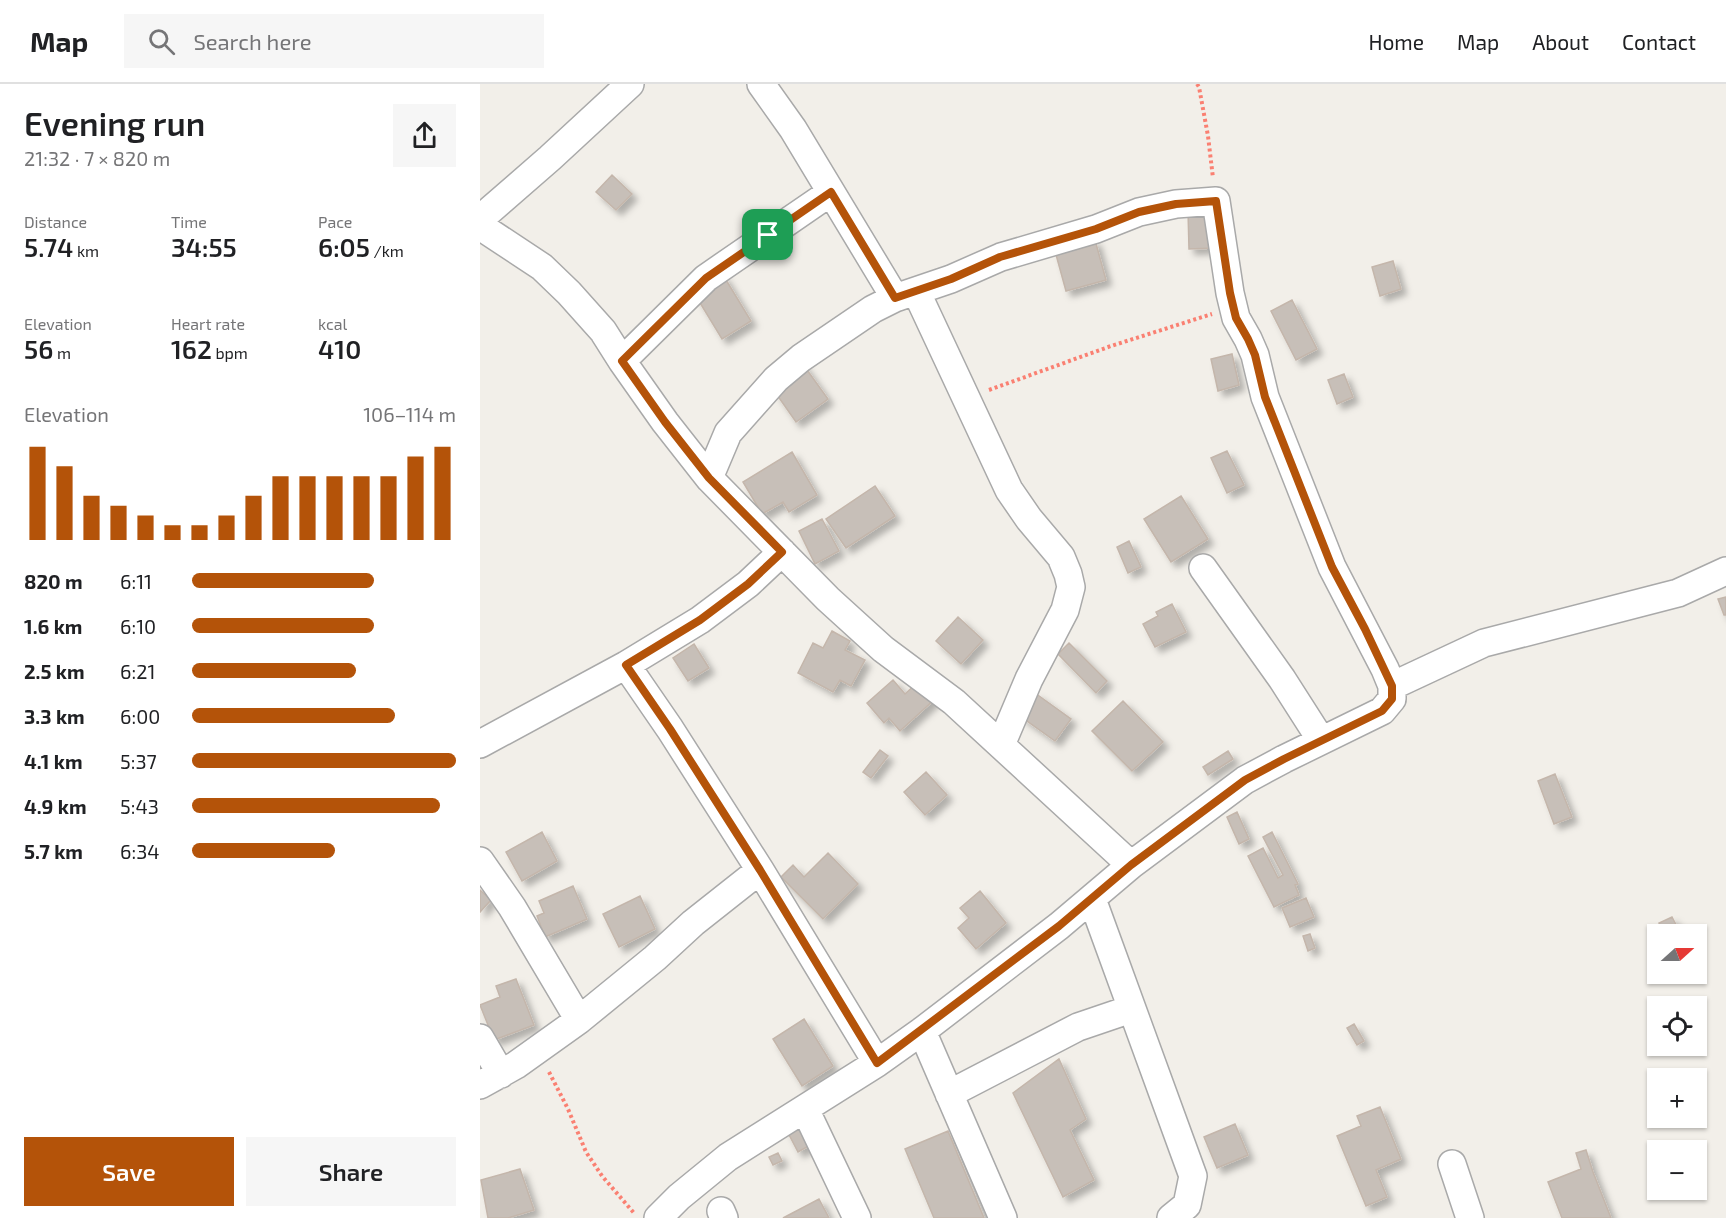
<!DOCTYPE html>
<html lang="en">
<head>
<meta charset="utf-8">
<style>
  :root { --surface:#fff; --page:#f6f6f6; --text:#202124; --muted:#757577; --line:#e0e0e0; --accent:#b45309 }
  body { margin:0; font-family:"Exo 2",sans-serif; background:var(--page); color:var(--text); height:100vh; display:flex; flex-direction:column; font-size:22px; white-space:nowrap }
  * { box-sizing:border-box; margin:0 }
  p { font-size:20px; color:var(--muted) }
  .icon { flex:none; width:33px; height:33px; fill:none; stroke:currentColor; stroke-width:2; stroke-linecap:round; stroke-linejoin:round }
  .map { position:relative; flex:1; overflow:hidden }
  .details { display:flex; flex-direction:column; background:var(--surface); width:480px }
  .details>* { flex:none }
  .needle { width:39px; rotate:69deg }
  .controls { position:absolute; left:1167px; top:840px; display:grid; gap:12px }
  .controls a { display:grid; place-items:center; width:60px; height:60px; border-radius:0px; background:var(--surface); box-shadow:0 2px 4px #0004; font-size:30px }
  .pin { position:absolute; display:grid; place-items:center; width:51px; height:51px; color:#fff; margin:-26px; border-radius:12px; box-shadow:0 3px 9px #0006 }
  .round { display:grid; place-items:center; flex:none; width:63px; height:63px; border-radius:0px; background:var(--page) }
  .summary { display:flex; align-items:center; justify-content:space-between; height:102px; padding:0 24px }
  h1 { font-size:33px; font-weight:600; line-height:45px }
  .metrics { display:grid; grid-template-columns:repeat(3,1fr); gap:9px; height:102px; padding:6px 24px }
  .metrics div { display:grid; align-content:center }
  .metrics b { font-size:26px; font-weight:600 }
  .metrics small { font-size:16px; font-weight:400 }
  .metrics p { font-size:16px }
  .chart { height:168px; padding:12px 24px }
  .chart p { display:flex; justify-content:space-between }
  .chart svg { width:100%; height:108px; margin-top:6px; stroke:var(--accent); stroke-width:6 }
  .button { display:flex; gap:12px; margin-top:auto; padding:12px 24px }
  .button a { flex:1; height:69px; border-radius:0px; background:var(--accent); color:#fff; font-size:24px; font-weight:600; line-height:69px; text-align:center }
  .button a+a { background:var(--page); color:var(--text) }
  ul { padding:0 24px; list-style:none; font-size:20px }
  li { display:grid; grid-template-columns:96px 72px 1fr; align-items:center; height:45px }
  li i { height:15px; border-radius:8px; background:var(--accent) }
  header { display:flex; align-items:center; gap:36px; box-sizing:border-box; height:84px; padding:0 30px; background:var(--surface); border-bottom:2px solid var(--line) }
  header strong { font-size:28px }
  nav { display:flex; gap:33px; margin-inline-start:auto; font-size:21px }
  .search { width:420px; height:54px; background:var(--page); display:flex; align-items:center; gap:15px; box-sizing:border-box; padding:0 21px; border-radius:0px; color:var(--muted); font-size:22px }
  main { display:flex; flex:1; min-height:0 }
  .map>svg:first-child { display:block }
  .building { fill:#c7bfb8; stroke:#c4b6ab; stroke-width:1.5; filter:url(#shadow) }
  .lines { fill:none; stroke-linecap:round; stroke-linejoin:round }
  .street-casing { stroke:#a9a9a9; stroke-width:30 }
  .path { stroke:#fa8072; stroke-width:4; stroke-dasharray:3 3; stroke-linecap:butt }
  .street { stroke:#fff; stroke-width:27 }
  .route-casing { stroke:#fff; stroke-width:12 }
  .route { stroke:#b45309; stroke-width:8 }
</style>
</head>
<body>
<header>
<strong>Map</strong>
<div class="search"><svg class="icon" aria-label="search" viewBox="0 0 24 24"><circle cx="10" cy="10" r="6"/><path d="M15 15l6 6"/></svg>Search here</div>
<nav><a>Home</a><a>Map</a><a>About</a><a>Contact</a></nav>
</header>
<main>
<section class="details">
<div class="summary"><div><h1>Evening run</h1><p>21:32 · 7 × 820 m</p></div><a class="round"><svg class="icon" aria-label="share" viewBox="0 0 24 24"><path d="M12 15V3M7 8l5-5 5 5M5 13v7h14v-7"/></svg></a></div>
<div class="metrics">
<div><p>Distance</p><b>5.74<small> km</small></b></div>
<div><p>Time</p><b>34:55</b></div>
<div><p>Pace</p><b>6:05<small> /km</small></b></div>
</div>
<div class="metrics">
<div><p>Elevation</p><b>56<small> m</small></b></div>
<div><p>Heart rate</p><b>162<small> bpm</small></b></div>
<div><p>kcal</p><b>410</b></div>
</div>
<div class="chart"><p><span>Elevation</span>106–114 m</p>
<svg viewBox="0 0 160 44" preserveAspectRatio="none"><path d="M5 44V6M15 44V14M25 44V26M35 44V30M45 44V34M55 44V38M65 44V38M75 44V34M85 44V26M95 44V18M105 44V18M115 44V18M125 44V18M135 44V18M145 44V10M155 44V6"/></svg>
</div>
<ul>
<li><b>820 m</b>6:11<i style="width:69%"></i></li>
<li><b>1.6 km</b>6:10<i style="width:69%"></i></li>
<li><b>2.5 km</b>6:21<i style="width:62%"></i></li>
<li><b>3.3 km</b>6:00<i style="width:77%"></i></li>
<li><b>4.1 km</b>5:37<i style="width:100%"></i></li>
<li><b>4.9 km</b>5:43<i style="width:94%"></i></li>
<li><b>5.7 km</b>6:34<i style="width:54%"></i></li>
</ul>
<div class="button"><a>Save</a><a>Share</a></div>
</section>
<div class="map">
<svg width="1246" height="1134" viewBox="0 0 1246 1134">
  <defs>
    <filter id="shadow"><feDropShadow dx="5.5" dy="5.5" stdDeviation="3" flood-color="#0004"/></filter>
  </defs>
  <rect width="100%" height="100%" fill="#f2efe9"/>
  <!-- building -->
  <path class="building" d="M132,91l20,19 -16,16 -20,-18z
    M733,126l1,38 -25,1 -1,-38z
    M615,156l11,40 -40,11 -11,-40z
    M913,177l8,28 -21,7 -8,-29z
    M243,191l28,46 -29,18 -28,-46z
    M812,216l25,49 -21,11 -25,-49z
    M752,270l7,31 -21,6 -7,-32z
    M322,279l26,36 -32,23 -21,-30z
    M864,290l9,23 -16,7 -9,-24z
    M747,367l17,34 -17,8 -16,-35z
    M312,368l25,43 -28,17 -6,-10 -21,12 -19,-32z
    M395,402l20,30 -49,32 -20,-29z
    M701,412l27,43 -37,23 -27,-43z
    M342,435l17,32 -24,13 -16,-33z
    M649,457l12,26 -13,6 -11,-26z
    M1246,513v18h-2l-6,-16z
    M692,520l14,28 -31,15 -12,-23 15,-8 -2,-4z
    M478,533l25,23 -22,24 -25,-23z
    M352,547l18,10 -5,9 20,10 -14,26 -11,-6 -7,12 -35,-19 15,-30 10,5z
    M589,559l38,38 -11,12 -38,-39z
    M214,560l15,24 -21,13 -15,-23z
    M413,596l12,14 15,-14 16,18 -36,33 -11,-13 -5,5 -17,-20z
    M555,609l36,26 -16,22 -35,-25z
    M643,617l40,41 -31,29 -40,-40z
    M400,666l8,6 -17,22 -8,-6z
    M748,667l5,8 -25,16 -5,-8z
    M446,688l21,23 -22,20 -21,-23z
    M1075,690l17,43 -18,7 -16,-43z
    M757,728l12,27 -10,5 -12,-27z
    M62,748l15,29 -35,20 -16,-29z
    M792,748l26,52 -3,1 4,10 -25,12 -26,-51 15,-8 15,30 5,-3 -20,-38z
    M348,769l30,31 -35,35 -42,-42 12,-12 11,12z
    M93,802l14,33 -42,18 -8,-21 7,-3 -5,-12z
    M0,806l11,10 -11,12z
    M500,807l26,32 -30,26 -18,-21 11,-10 -9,-10z
    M160,812l15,33 -36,18 -16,-33z
    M826,814l8,19 -24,10 -8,-19z
    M1192,833l9,17h-16l-6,-11z
    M830,850l5,14 -7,3 -5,-15z
    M36,895l18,46 -40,15 -14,-35 20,-8 -4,-11z
    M324,935l29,47 -31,20 -29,-47z
    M874,940l10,17 -7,4 -10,-17z
    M579,975l27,60 -16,11 24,50 -31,17 -50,-104z
    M900,1023l21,52 -25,11 11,27 -21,9 -29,-70 24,-10 -4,-10z
    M320,1032l14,27 -16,9 -14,-27z
    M755,1040l13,31 -31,13 -13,-31z
    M468,1047l36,87h-50l-29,-69z
    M1106,1066l7,22 18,46h-49l-14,-36 33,-13 -5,-16z
    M298,1069l4,8 -9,4 -4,-8z
    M40,1085l14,41 -26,8h-20l-7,-38z
    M339,1115l10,19h-46z"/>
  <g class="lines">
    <!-- street casing -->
    <g class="street-casing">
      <path id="street" d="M281,0l32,45 102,169
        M0,135l70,-61 80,-74
        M0,142l62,41 27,26 34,38 19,30 43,61 44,56 119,121 55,50 71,53 177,163
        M436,207l93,199 20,29 32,38 7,17 3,13 -6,23 -36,69 -28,66
        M142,277l84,-83 125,-86
        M723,484l79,111 39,61
        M146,581l44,64 90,141 117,193
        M912,602l92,-43 194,-50 48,-22
        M0,660l146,-79 74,-45 48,-36 34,-32
        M0,777l32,46 67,113
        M612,815l101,277 -6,29 -16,13
        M442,947l81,187
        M0,954l21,36
        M0,1001l36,-20 63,-45 76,-62 38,-35 67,-53
        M469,1010l129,-67 53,-18
        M325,1025l52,109
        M972,1080l18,54
        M241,1127l3,7
        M178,1134l21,-21 49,-40 149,-94 45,-32 137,-105 72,-61 114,-85 39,-21 98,-48 10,-12v-13l-7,-17 -53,-102 -67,-170 -10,-42 -7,-16 -12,-21 -6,-25 -14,-92 -40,3 -37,8 -43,17 -95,28 -50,22 -56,19 -22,11 -72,49 -25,21 -48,54 -19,45"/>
    </g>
    <!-- path -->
    <path class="path" d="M717,0l2,3 9,49 5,42
      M509,306l122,-44 101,-32
      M69,988l19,37 18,43 16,24 32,37"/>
    <!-- street -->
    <use href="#street" class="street"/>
  </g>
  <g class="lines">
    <!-- route casing -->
    <g class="route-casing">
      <path id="route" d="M351,108l64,106 56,-19 49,-22 96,-28 43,-17 37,-8 40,-3 14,92 6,25 12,21 7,16 10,42 67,170 33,62 27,57v13l-10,12 -98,48 -39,21 -114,85 -72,61 -182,137 -117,-193 -90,-141 -44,-64 74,-45 48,-36 34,-32 -73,-74 -44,-56 -43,-61 84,-83z"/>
    </g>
    <!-- route -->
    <use href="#route" class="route"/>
  </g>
</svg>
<div class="controls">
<a><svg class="needle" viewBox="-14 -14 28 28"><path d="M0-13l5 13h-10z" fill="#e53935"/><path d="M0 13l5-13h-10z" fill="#757577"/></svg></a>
<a><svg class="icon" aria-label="locate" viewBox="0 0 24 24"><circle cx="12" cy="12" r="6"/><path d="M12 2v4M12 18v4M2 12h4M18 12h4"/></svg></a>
<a>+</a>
<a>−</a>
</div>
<div class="pin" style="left:288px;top:151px;background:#1e9e55"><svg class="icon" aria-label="arrive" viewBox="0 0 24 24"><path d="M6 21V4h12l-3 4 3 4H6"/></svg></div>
</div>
</main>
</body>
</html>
